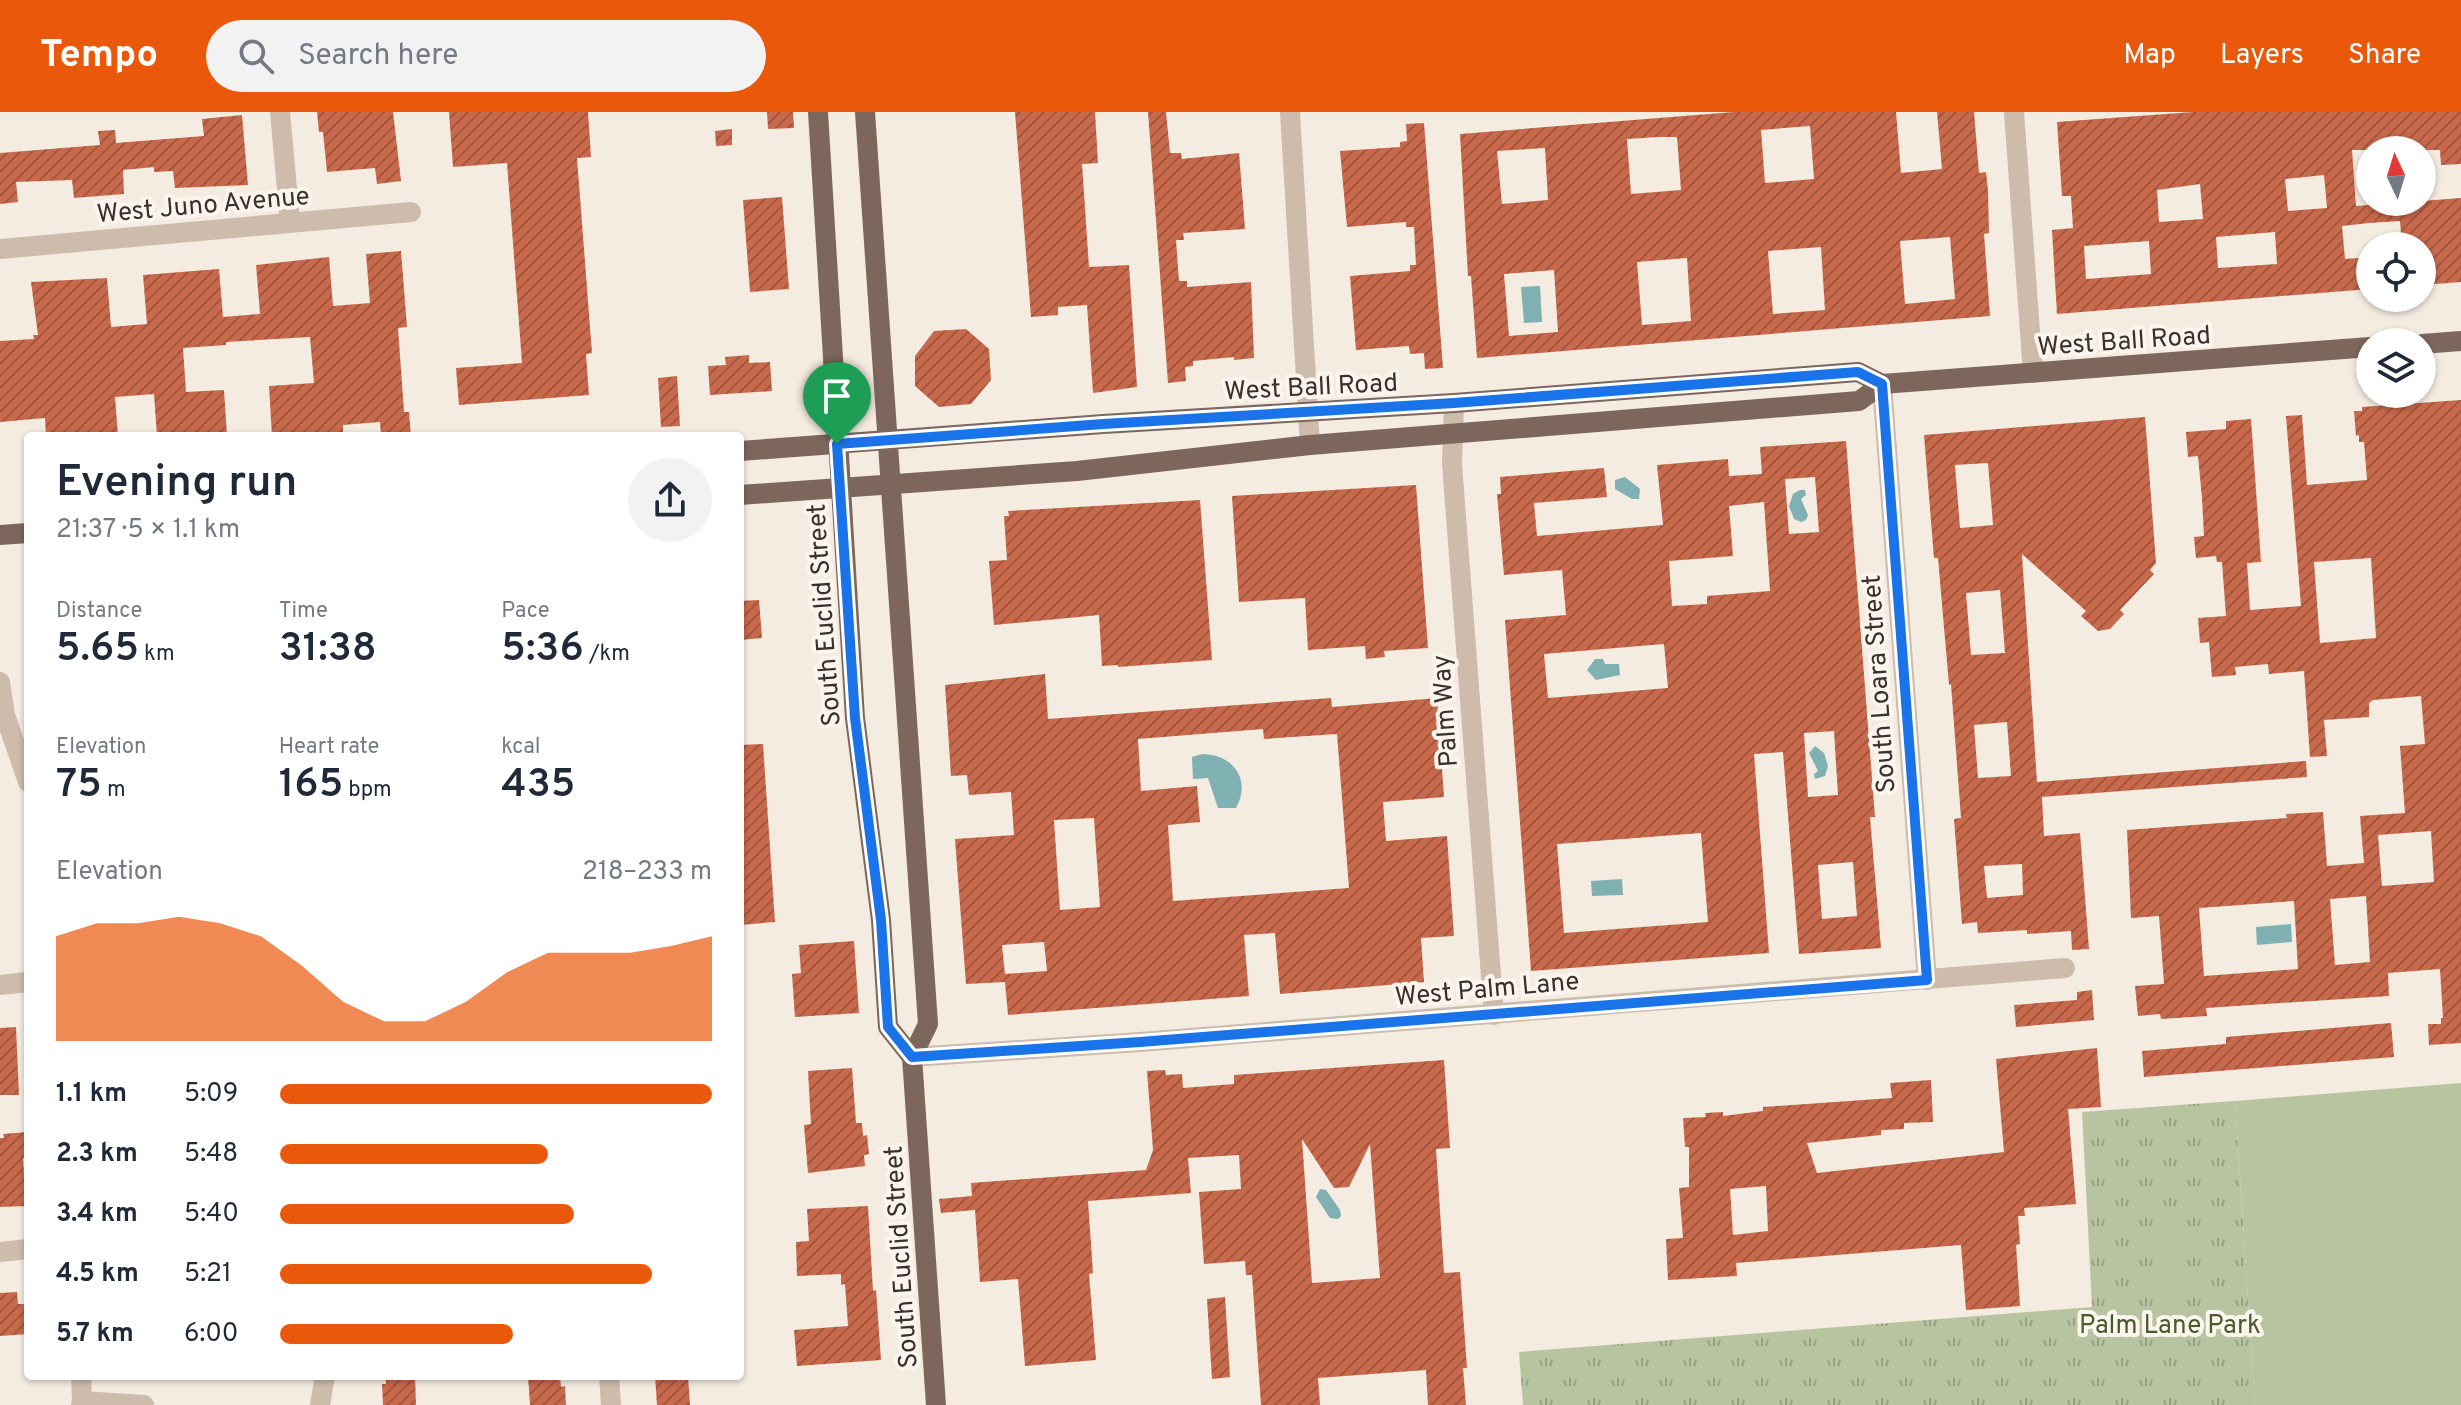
<!DOCTYPE html>
<html lang="en">
<head>
<meta charset="utf-8">
<style>
  :root { --surface:#fff; --page:#f2f2f3; --text:#1f2937; --muted:#747a83; --accent:#ea580c }
  body { margin:0; font-family:Overpass,sans-serif; background:var(--page); color:var(--text); height:100vh; display:flex; flex-direction:column; font-size:30px; white-space:nowrap }
  * { box-sizing:border-box; margin:0 }
  p { font-size:26px; color:var(--muted) }
  .icon { flex:none; width:44px; height:44px; fill:none; stroke:currentColor; stroke-width:2; stroke-linecap:round; stroke-linejoin:round }
  .map { position:relative; flex:1; overflow:hidden }
  .details { position:absolute; left:24px; top:320px; width:720px; height:948px; display:flex; flex-direction:column; background:var(--surface); border-radius:8px; box-shadow:0 2px 6px #0004 }
  .details>* { flex:none }
  .needle { width:52px; rotate:356deg }
  .fabs { position:absolute; left:2356px; top:24px; display:grid; gap:16px }
  .fabs a { display:grid; place-items:center; width:80px; height:80px; border-radius:50%; background:var(--surface); box-shadow:0 2px 6px #0004; font-size:40px }
  .pin { position:absolute; display:grid; place-items:center; width:68px; height:68px; color:#fff; margin:-82px -34px; border-radius:50% 50% 50% 0; rotate:-45deg; box-shadow:0 0 8px #0007 }
  .pin .icon { rotate:45deg }
  .round { display:grid; place-items:center; flex:none; width:84px; height:84px; border-radius:42px; background:var(--page) }
  .summary { display:flex; align-items:center; justify-content:space-between; height:136px; padding:0 32px }
  h1 { font-size:44px; font-weight:600; line-height:60px }
  .stats { display:grid; grid-template-columns:repeat(3,1fr); gap:12px; height:136px; padding:8px 32px }
  .stats div { display:grid; align-content:center }
  .stats b { font-size:40px; font-weight:600 }
  .stats small { font-size:22px; font-weight:400 }
  .stats p { font-size:22px }
  .chart { height:224px; padding:16px 32px }
  .chart p { display:flex; justify-content:space-between }
  .chart svg { width:100%; height:144px; margin-top:8px; fill:var(--accent); opacity:.7 }
  ul { padding:0 32px; list-style:none; font-size:26px }
  li { display:grid; grid-template-columns:128px 96px 1fr; align-items:center; height:60px }
  li i { height:20px; border-radius:10px; background:var(--accent) }
  header { display:flex; align-items:center; gap:48px; box-sizing:border-box; height:112px; padding:0 40px; background:var(--accent); color:#fff }
  header strong { font-size:38px }
  nav { display:flex; gap:44px; margin-inline-start:auto; font-size:28px }
  .search { width:560px; height:72px; background:var(--page); display:flex; align-items:center; gap:20px; box-sizing:border-box; padding:0 28px; border-radius:44px; color:var(--muted); font-size:30px }
  .map>svg:first-child { display:block }
  .grass { fill:url(#grass-tufts) }
  .pitch { fill:#b8c4a0 }
  .water { fill:#7fb0b2 }
  .building { fill:url(#building-hatch); fill-rule:evenodd }
  .lines { fill:none; stroke-linecap:round; stroke-linejoin:round }
  .minor { stroke:#cdbbac; stroke-width:20 }
  .major { stroke:#7d675c; stroke-width:20 }
  .route-casing { stroke:#fff; stroke-width:16 }
  .route { stroke:#1a73e8; stroke-width:10 }
  .labels { text-anchor:middle; stroke-width:8; stroke-linejoin:round; paint-order:stroke }
  .street-label { font-size:26px; fill:#3b302b; stroke:#fbf5ee }
  .park-label { font-size:26px; fill:#4a5a2e; stroke:#fbf5ee }
</style>
</head>
<body>
<header>
<strong>Tempo</strong>
<div class="search"><svg class="icon" aria-label="search" viewBox="0 0 24 24"><circle cx="10" cy="10" r="6"/><path d="M15 15l6 6"/></svg>Search here</div>
<nav><a>Map</a><a>Layers</a><a>Share</a></nav>
</header>
<div class="map">
<svg width="2461" height="1293" viewBox="0 0 2461 1293">
  <defs>
    <pattern id="grass-tufts" width="24" height="20" patternUnits="userSpaceOnUse" patternTransform="scale(2)"><rect width="24" height="20" fill="#b8c4a0"/><path d="M3 7l-1-3M5 7V3M7 7l1-3M15 17l-1-3M17 17v-4M19 17l1-3" fill="none" stroke="#97a083"/></pattern>
    <pattern id="building-hatch" width="6" height="6" patternUnits="userSpaceOnUse" patternTransform="scale(2)"><rect width="6" height="6" fill="#c8694b"/><path d="M-1 1l2-2M0 6l6-6M5 7l2-2" fill="none" stroke="#a4573f"/></pattern>
  </defs>
  <rect width="100%" height="100%" fill="#f4ebe1"/>
  <!-- grass -->
  <path class="grass" d="M2235,989l20,304h-732l-4,-53 573,-45 -10,-195z"/>
  <!-- pitch -->
  <path class="pitch" d="M2461,971v322h-206l-20,-304z
    M2182,1123l7,98 -30,2 -8,-98z"/>
  <!-- water -->
  <path class="water" d="M1540,174l2,36 -18,1 -3,-36z
    M1625,365l15,12 -1,10h-7l-17,-10v-9z
    M1800,378h5l1,5 -5,4 7,16 -2,5 -5,2 -7,-3 -5,-13 4,-12z
    M1595,547h8l2,5h14l1,11 -24,5 -9,-10z
    M1815,634l9,7 4,13 -3,10 -10,3 -1,-5 4,-3 -9,-18z
    M1202,642c31,0 50,26 34,54h-18l-10,-30 -15,1 -1,-22z
    M1622,767l1,16 -31,1 -1,-15z
    M2291,812l1,18 -35,3 -1,-18z
    M1320,1077l6,1 14,20 1,6 -3,3 -8,-1 -14,-21z"/>
  <!-- building -->
  <path class="building" d="M317,0h76l8,69 -24,3 -2,-16 -48,4 -4,-40h-4z
    M449,0h139l3,45 -14,1 15,195 -6,1 3,41 -130,10 -3,-37 66,-5 -15,-200 -54,4z
    M767,0h26l1,16 -26,1z
    M1015,0h80l3,51 -16,1 7,103 40,-2 8,122 -44,6 -6,-88 -29,2v8l-27,2z
    M1148,0h18l4,41h11l1,6 57,-6 6,76 -62,4 1,7h-8l3,41h8v6l64,-5 3,76 -20,2v-3l-41,4v5l-8,1 1,14 -18,2z
    M1734,0h162l5,61 41,-4 -5,-57h37l5,61 7,-1 2,19 1,42 -5,1 6,82 -513,42 -6,-82h-3l-8,-142zM1810,14l4,53 -49,4 -4,-53zM1658,25h19l4,53 -50,4 -4,-55zM1545,36l3,52 -46,4 -5,-53zM1950,125l5,62 -50,5 -5,-63zM1821,135l4,63 -52,4 -5,-63zM1687,146l4,63 -49,4 -5,-63zM1554,158l4,62 -49,4 -5,-62z
    M2193,0h268v52l-20,1 -1,-15h-88l4,56 105,-8v84l-39,3v-39h-20l-2,-25 -31,2 -27,3 3,33 25,-2v32l-313,25 -5,-84 21,-2 -2,-32h-9l-5,-74zM2324,63l3,33 -39,3 -3,-32zM2200,72l3,35 -44,3 -2,-32zM2275,120l2,32 -59,4 -2,-31zM2149,129l2,33 -65,5 -2,-33z
    M242,3l6,70 -73,3 -2,-17 -19,1v-5l-31,3 1,24 -50,4 -2,-18 -56,2 2,20 -18,2v-51l100,-8 -2,-14 17,-1 1,13 88,-7 -2,-17z
    M1424,11l19,245 -18,1 -1,-16 -14,1 -1,-8 -53,4 -6,-74 60,-5v-6h6l-2,-38h-8v-5l-59,5 -7,-76 60,-4v-5l7,-1 -1,-17z
    M732,17v16l-16,1 -1,-15z
    M782,85l7,92 -39,3 -7,-92z
    M401,139l6,76 -9,1 6,84h5l2,24h-30l-1,-14 -37,3v11h-71l-3,-50 45,-3 -4,-46 -84,5v3l-43,3 3,44 38,-2 3,46h-70l-3,-42 -39,3 3,39h-72l-1,-18 -45,4v-81l34,-2 -1,-4h5l-7,-53 76,-4 4,49 36,-3 -4,-49 76,-6 4,48 37,-3 -4,-49 73,-8 4,49 37,-3 -4,-49z
    M966,217l23,20 2,31 -20,24 -32,3 -24,-21v-30l19,-25z
    M749,243v8l21,-1 2,29 -62,4 -2,-29 18,-1 -1,-8z
    M677,264l3,50 -19,1 -3,-49z
    M2461,288v643l-32,2 -1,-21h13v-6h2l-3,-49 -52,4 1,23 -183,12 1,8 -46,3 -1,-5 -22,2 -3,-30 29,-2 -5,-68 -28,2 -4,-88 160,-12 -1,-4 37,-2 4,54 37,-3 -4,-47 45,-3 -5,-67 25,-2 -4,-48 -48,4 -4,3v14l-45,3 3,36 -17,1 -6,-86 -35,3 -1,-10 -33,3 1,8 -24,2 -3,-35 -9,1 -2,-25 28,-2 -4,-54h-5l-1,-6 -20,2 -2,-21 10,-1 -2,-38 -4,-42 -10,1 -2,-25 40,-3v-8l25,-2 10,143 -14,1 3,47 51,-4 -15,-190 16,-1 5,70 60,-5 -3,-38h-5v-7l-3,1 -2,-25h8v-4zM2371,446l5,80 -56,5 -6,-81zM2431,719l3,51 -52,4 -4,-51zM2366,784l4,66 -35,3 -5,-66zM2294,789l4,68 -94,7 -5,-68z
    M2145,305l11,146 -6,7 4,4 -34,36 4,4 -14,15 -12,2 -17,-15 5,-5 -64,-57 15,228 269,-21 1,16 -265,20 2,39 36,-3 9,116 -17,1 -1,-19 -44,3v-4l-49,3 -1,-11 -15,2 -8,-105 7,-1 -10,-134 -2,1 -11,-127h-4l-10,-123zM1988,351l5,62 -33,3 -5,-63zM2000,478l5,63 -34,2 -5,-62zM2007,610l4,54 -33,2 -4,-53zM2022,752l1,31 -36,3 -3,-32z
    M1846,329l29,376h-5l11,131 -82,6 -16,-202 -29,2 15,199 -238,18 -26,-351 61,-5 -4,-45 -58,5 -7,-81h4l-1,-17 104,-9 3,29 -73,6 3,33 126,-11 -6,-60 71,-6 1,17 33,-2 -2,-27zM1815,365l4,55 -30,2 -4,-55zM1764,390l6,89 -63,5v8l-35,2 -3,-45 64,-5 -4,-50zM1664,532l4,44 -120,10 -4,-44zM1834,619l4,64 -30,2 -4,-64zM1701,721l7,89 -144,11 -7,-89zM1853,750l4,54 -35,3 -4,-54z
    M1416,373l12,163 -44,3 1,6 -19,2 -1,-13 -57,4 -3,-52 -66,4 -7,-106z
    M1200,388l12,160 -94,7v-2l-16,1 -3,-51 -105,10 -5,-64 18,-1 -3,-44h5l-1,-5z
    M759,488l3,38 -22,2v-39z
    M1045,562l3,45 283,-21 1,9 105,-9 7,99 -61,5 3,39 61,-5 7,100 -33,2 3,44 -144,12 -5,-61 -31,2 5,61 -241,19 -3,-33 -39,2 -11,-145 59,-4 -3,-43 -42,3 -2,-20 -16,1 -6,-91zM1263,617l1,10 73,-5 12,154 -176,13 -5,-76 32,-3 -3,-36 -56,5 -3,-52zM1094,706l6,89 -40,3 -6,-90zM1044,830l3,29 -42,3 -3,-29z
    M763,632l12,178 -35,3v-180z
    M854,829l5,72 -64,4 -3,-43 9,-1 -2,-28z
    M2092,878l2,30 -78,7 -2,-22 63,-5v-8z
    M2391,911l3,34 -250,20 -2,-26 84,-7v-7z
    M16,915l3,68h-19v-67z
    M2097,936l4,59 -33,2 8,95 -52,4 1,8h-7l2,28 -4,1 4,61 -54,4 -5,-65 -225,18 1,13 -69,4 -2,-41 17,-1 -4,-50 10,-1v-40h-4l-2,-29 23,-1 -1,-4 18,-1v4l40,-5v-4l129,-9 -2,-15 41,-3 2,42 -29,1v6l-23,1v5l-74,8 10,30 187,-21 -8,-93zM1766,1074l2,45 -35,4 -3,-46z
    M1444,948l6,88 -14,1 8,124 16,-1 7,96h-4l3,37h-38l-2,-35 -108,8 2,27h-59l-9,-130h-6l-1,-14 -41,3 -5,-72 42,-3 -2,-34 -51,3 3,35 -103,8 5,72 -4,1 7,86 -71,6 -7,-87 -38,3 -5,-72 -34,3 -2,-14 33,-3 -1,-13 175,-13 7,-20 -6,-79 18,-1 1,5 16,-1 1,14 51,-4v-9zM1302,1027l32,49 15,-1 21,-43 10,134 -68,5z
    M852,956l4,55h6l1,13 4,-1 2,19 -5,1 1,11 -57,7 -4,-48 7,-1 -3,-53z
    M28,1020v25l-5,1 3,48 -26,1v-69h4l-1,-4z
    M868,1094l5,85 3,-1 5,70 -84,6 -3,-36 54,-4 -3,-42 -4,1v-11l-44,2 -1,-34 13,-1 -2,-32z
    M17,1180l1,12h10v30l-28,2v-43z
    M1225,1185l5,80 -18,2 -5,-80z
    M386,1264h29l1,29h-33l-1,-21h4z
    M528,1264h32l1,11 4,-1 1,19h-36z
    M655,1264h33l2,29h-33z"/>
  <g class="lines">
    <!-- minor -->
    <path class="minor" d="M280,0l10,110
      M1290,0l20,333
      M2014,0l19,261
      M0,137l411,-37
      M1882,272l45,596
      M1454,291l-2,61 42,551
      M0,570l5,33 23,67
      M0,873l28,-3
      M912,945l228,-15 925,-74
      M0,1140l28,-3
      M81,1264l1,25
      M609,1264l2,29
      M81,1293l1,-4 62,4
      M320,1293l5,-29"/>
    <!-- major -->
    <path class="major" d="M818,0l37,606 26,202 7,107 24,30
      M865,0l63,912 -16,33 24,348
      M2422,232l39,-3
      M740,339l363,-27 351,-21 404,-31 24,12
      M740,383l337,-24 233,-26 549,-44 23,-17 488,-37
      M0,423l28,-2"/>
  </g>
  <g class="lines">
    <!-- route casing -->
    <g class="route-casing">
      <path id="route" d="M1858,260l24,12 45,596 -787,62 -228,15 -24,-30 -7,-107 -26,-202 -18,-274 266,-20 351,-21z"/>
    </g>
    <!-- route -->
    <use href="#route" class="route"/>
  </g>
  <g class="labels">
    <!-- street labels -->
    <g class="street-label">
      <text transform="translate(203 92) rotate(-5)" y="9">West Juno Avenue</text>
      <text transform="translate(2124 228) rotate(-4)" y="9">West Ball Road</text>
      <text transform="translate(1311 274) rotate(-3)" y="9">West Ball Road</text>
      <text transform="translate(823 503) rotate(-94)" y="9">South Euclid Street</text>
      <text transform="translate(1878 572) rotate(-94)" y="9">South Loara Street</text>
      <text transform="translate(1444 599) rotate(-94)" y="9">Palm Way</text>
      <text transform="translate(1487 876) rotate(-5)" y="9">West Palm Lane</text>
      <text transform="translate(900 1145) rotate(-94)" y="9">South Euclid Street</text>
    </g>
    <!-- park labels -->
    <g class="park-label">
      <text x="2170" y="1221">Palm Lane Park</text>
    </g>
  </g>
</svg>
<div class="fabs">
<a><svg class="needle" viewBox="-14 -14 28 28"><path d="M0-13l5 13h-10z" fill="#e53935"/><path d="M0 13l5-13h-10z" fill="#747a83"/></svg></a>
<a><svg class="icon" aria-label="locate" viewBox="0 0 24 24"><circle cx="12" cy="12" r="6"/><path d="M12 2v4M12 18v4M2 12h4M18 12h4"/></svg></a>
<a><svg class="icon" aria-label="layers" viewBox="0 0 24 24"><path d="M12 4l9 5-9 5-9-5zM3 14l9 5 9-5"/></svg></a>
</div>
<div class="pin" style="left:837px;top:332px;background:#1e9e55"><svg class="icon" aria-label="arrive" viewBox="0 0 24 24"><path d="M6 21V4h12l-3 4 3 4H6"/></svg></div>
<section class="details">
<div class="summary"><div><h1>Evening run</h1><p>21:37 · 5 × 1.1 km</p></div><a class="round"><svg class="icon" aria-label="share" viewBox="0 0 24 24"><path d="M12 15V3M7 8l5-5 5 5M5 13v7h14v-7"/></svg></a></div>
<div class="stats">
<div><p>Distance</p><b>5.65<small> km</small></b></div>
<div><p>Time</p><b>31:38</b></div>
<div><p>Pace</p><b>5:36<small> /km</small></b></div>
</div>
<div class="stats">
<div><p>Elevation</p><b>75<small> m</small></b></div>
<div><p>Heart rate</p><b>165<small> bpm</small></b></div>
<div><p>kcal</p><b>435</b></div>
</div>
<div class="chart"><p><span>Elevation</span>218–233 m</p>
<svg viewBox="0 0 160 44" preserveAspectRatio="none"><path d="M0 44V12L10 8L20 8L30 6L40 8L50 12L60 21L70 32L80 38L90 38L100 32L110 23L120 17L130 17L140 17L150 15L160 12V44z"/></svg>
</div>
<ul>
<li><b>1.1 km</b>5:09<i style="width:100%"></i></li>
<li><b>2.3 km</b>5:48<i style="width:62%"></i></li>
<li><b>3.4 km</b>5:40<i style="width:68%"></i></li>
<li><b>4.5 km</b>5:21<i style="width:86%"></i></li>
<li><b>5.7 km</b>6:00<i style="width:54%"></i></li>
</ul>
</section>
</div>
</body>
</html>
